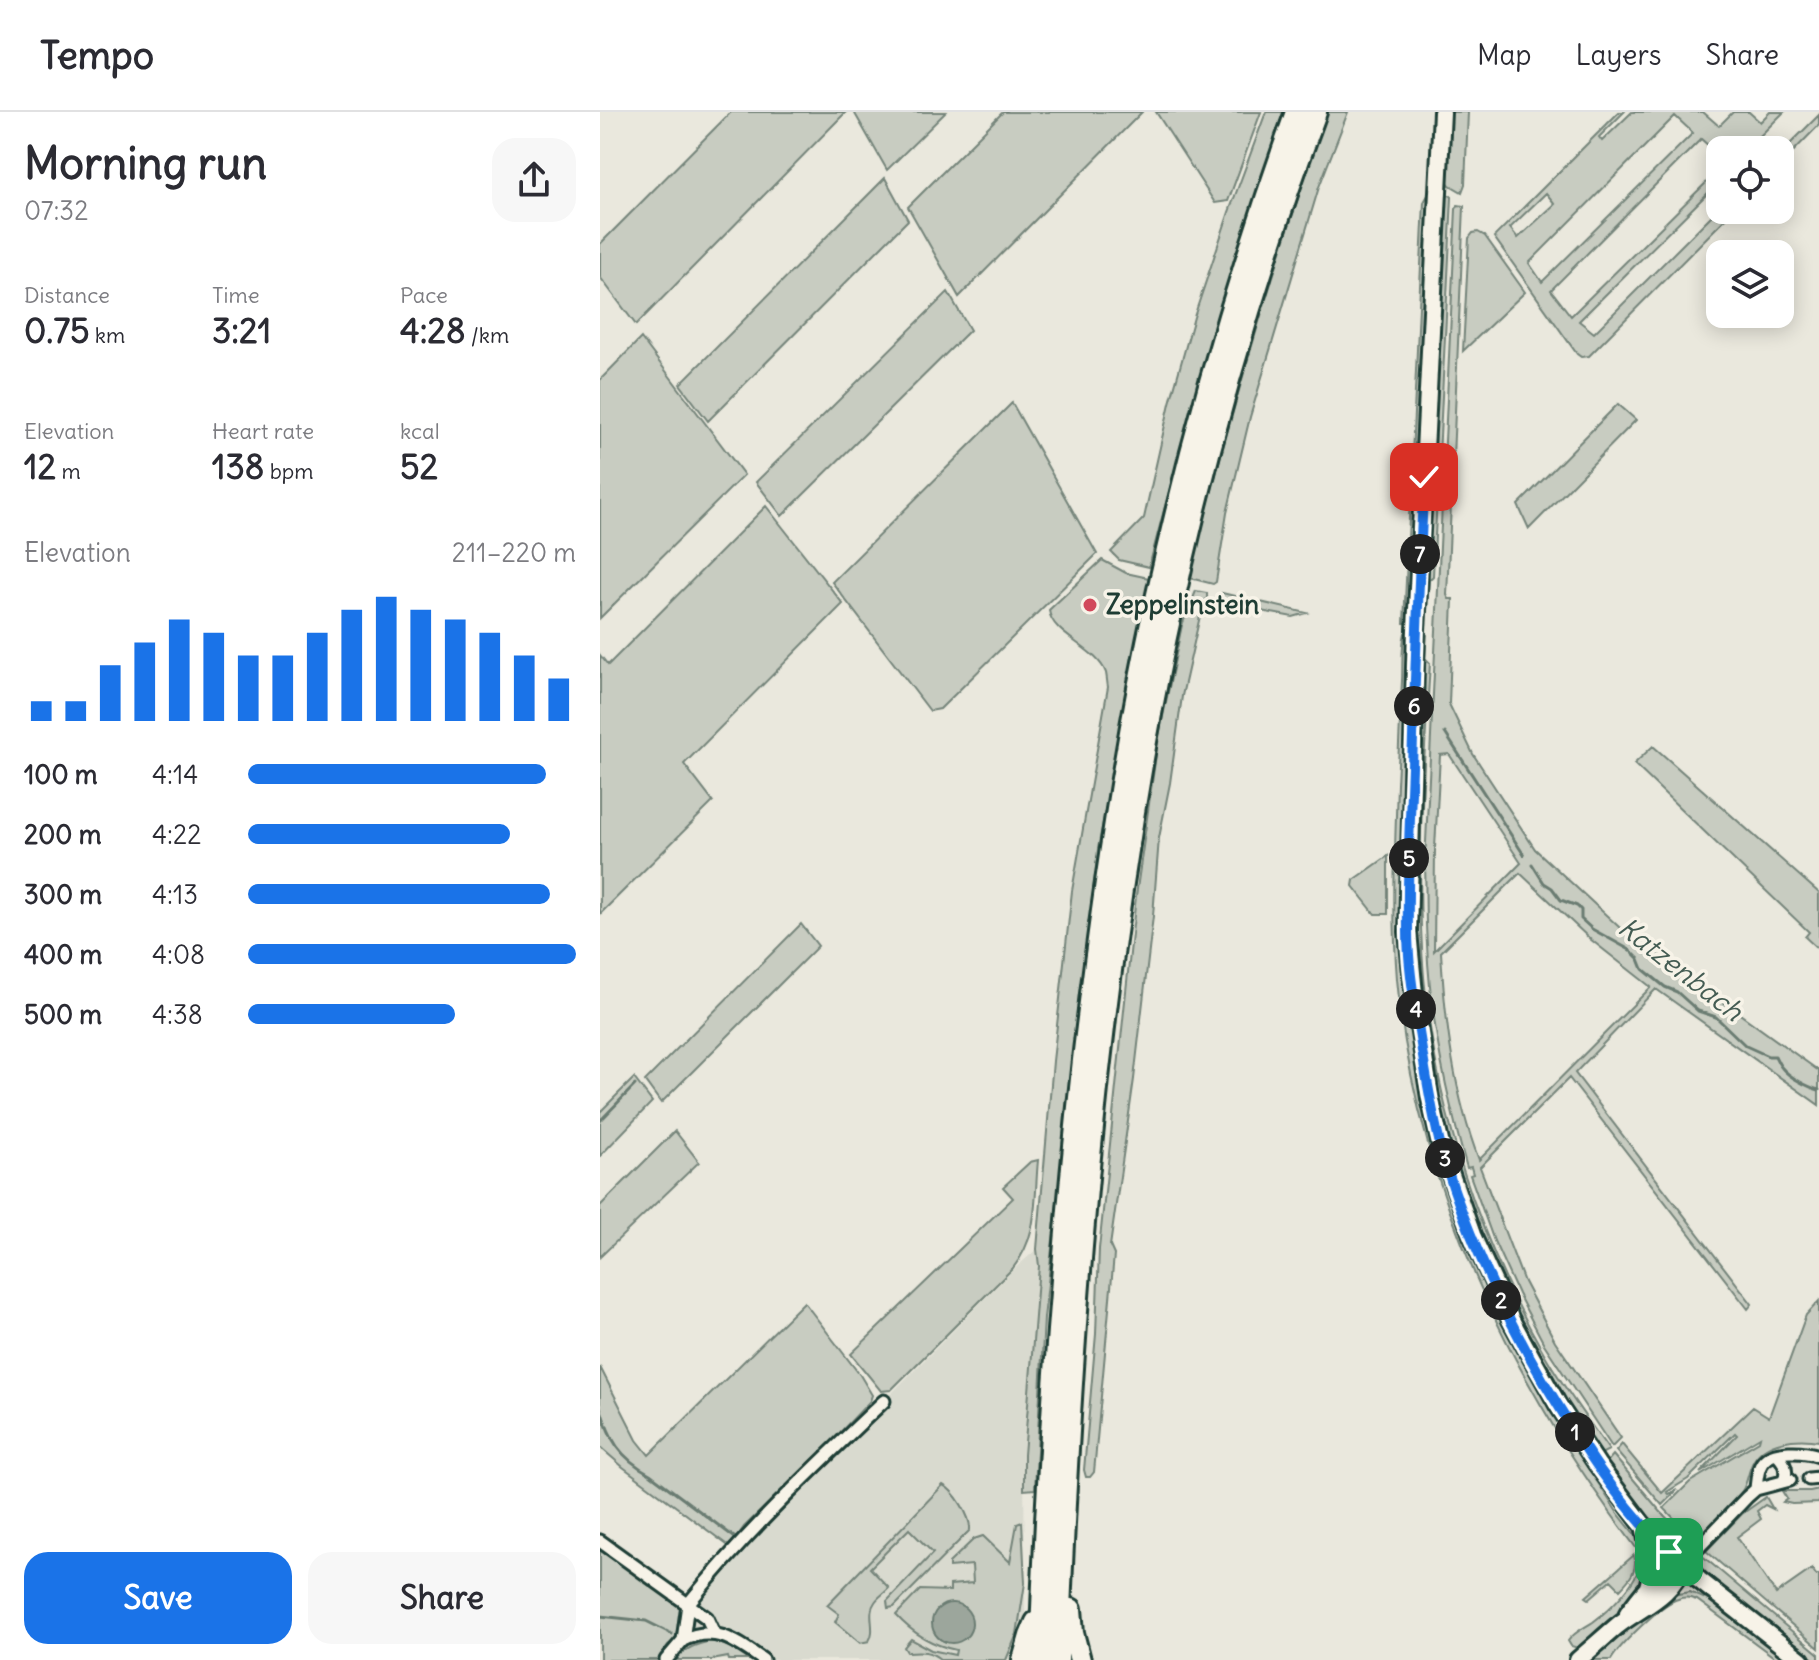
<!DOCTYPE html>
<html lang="en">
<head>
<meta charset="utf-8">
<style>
  :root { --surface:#fff; --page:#f7f7f7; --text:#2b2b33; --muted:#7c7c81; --line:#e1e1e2; --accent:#1a73e8 }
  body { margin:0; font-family:Delius,sans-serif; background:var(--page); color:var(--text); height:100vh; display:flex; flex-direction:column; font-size:30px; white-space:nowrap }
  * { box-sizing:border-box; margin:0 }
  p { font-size:26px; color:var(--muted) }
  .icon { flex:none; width:44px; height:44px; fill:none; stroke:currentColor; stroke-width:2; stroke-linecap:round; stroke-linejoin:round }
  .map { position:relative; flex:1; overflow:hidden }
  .drawer { display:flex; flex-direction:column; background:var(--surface); width:600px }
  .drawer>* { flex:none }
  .fabs { position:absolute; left:1106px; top:24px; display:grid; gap:16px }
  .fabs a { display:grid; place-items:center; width:88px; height:88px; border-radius:16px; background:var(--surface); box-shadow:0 4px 20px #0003; font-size:40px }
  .pin { position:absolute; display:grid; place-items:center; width:68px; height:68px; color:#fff; margin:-34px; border-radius:16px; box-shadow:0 4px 12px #0006 }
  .km { position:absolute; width:40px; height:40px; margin:-20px; border-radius:50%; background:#222; color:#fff; font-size:22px; line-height:40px; text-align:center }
  .round { display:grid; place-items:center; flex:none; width:84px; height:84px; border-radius:24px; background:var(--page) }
  .overview { display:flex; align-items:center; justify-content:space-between; height:136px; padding:0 24px }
  h1 { font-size:44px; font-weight:700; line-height:60px }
  .metrics { display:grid; grid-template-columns:repeat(3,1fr); gap:12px; height:136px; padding:8px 24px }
  .metrics div { display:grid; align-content:center }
  .metrics b { font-size:34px; font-weight:700 }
  .metrics small { font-size:22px; font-weight:400 }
  .metrics p { font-size:22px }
  .chart { height:224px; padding:16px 24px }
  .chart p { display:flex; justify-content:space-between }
  .chart svg { width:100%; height:144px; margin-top:8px; stroke:var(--accent); stroke-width:6 }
  .primary-button { display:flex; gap:16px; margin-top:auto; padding:16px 24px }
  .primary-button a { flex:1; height:92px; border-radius:24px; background:var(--accent); color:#fff; font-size:32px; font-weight:700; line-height:92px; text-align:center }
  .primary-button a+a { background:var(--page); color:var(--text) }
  ul { padding:0 24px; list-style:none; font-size:26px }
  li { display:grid; grid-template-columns:128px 96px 1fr; align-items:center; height:60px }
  li i { height:20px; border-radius:10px; background:var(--accent) }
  header { display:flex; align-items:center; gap:48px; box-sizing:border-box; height:112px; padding:0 40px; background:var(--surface); border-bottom:2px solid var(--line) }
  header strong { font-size:38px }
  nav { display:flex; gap:44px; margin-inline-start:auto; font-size:28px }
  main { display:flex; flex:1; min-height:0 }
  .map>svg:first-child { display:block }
  .built { fill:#d9dacf }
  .green { fill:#c8ccc1; stroke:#74847a; stroke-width:2; fill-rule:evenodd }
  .water { fill:#9ca69c; stroke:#6a7c72; stroke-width:2 }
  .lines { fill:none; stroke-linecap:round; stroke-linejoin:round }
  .stream { stroke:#6a7c72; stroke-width:3 }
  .street-casing { stroke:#1f3d34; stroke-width:17 }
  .secondary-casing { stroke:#1f3d34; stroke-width:22 }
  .highway-casing { stroke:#1f3d34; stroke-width:26 }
  .street { stroke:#f7f3e8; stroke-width:11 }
  .secondary { stroke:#f7f3e8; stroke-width:16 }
  .highway { stroke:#f7f3e8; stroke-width:20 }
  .route-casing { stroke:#fff; stroke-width:16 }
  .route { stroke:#1a73e8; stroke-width:10 }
  .poi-dot { fill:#d1495b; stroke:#f7f3e8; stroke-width:3 }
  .labels { text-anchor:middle; stroke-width:7; stroke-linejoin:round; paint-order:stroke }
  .poi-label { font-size:26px; font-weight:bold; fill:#1f3d34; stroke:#f7f3e8; text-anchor:start }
  .water-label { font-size:28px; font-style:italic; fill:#445c53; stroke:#f7f3e8 }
</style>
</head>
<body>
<header>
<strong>Tempo</strong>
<nav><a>Map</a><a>Layers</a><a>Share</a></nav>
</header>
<main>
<section class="drawer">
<div class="overview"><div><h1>Morning run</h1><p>07:32</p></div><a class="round"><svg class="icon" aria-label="share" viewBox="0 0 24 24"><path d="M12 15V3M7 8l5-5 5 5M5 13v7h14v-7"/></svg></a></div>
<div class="metrics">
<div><p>Distance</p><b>0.75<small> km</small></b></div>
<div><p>Time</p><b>3:21</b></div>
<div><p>Pace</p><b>4:28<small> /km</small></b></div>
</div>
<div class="metrics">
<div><p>Elevation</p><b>12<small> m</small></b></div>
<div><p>Heart rate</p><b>138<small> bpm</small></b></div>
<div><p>kcal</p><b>52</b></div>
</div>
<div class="chart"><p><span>Elevation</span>211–220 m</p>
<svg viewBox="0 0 160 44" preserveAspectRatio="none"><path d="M5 44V38M15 44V38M25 44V27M35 44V20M45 44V13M55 44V17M65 44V24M75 44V24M85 44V17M95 44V10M105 44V6M115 44V10M125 44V13M135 44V17M145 44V24M155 44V31"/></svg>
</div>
<ul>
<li><b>100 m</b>4:14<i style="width:91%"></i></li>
<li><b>200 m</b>4:22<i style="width:80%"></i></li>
<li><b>300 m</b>4:13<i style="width:92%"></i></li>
<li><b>400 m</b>4:08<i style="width:100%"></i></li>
<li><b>500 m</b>4:38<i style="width:63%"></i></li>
</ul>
<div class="primary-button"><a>Save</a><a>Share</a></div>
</section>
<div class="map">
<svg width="1219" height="1548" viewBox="0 0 1219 1548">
  <rect width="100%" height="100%" fill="#eae8dd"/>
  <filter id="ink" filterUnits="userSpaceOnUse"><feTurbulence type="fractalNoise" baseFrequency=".0125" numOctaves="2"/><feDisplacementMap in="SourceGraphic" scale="16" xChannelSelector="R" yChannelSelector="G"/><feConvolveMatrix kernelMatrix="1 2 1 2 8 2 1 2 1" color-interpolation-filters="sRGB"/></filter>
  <g filter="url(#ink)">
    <!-- built -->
    <path class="built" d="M437,1137l2,17 -15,189 1,159 -3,46h-356l17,-20 5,-36 196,-203 129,-131z"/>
    <!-- green -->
    <path class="green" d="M131,0h115l-210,213 -36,-48v-33z
      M254,0h92l-59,58z
      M403,0h139l-183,185 -51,-90z
      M556,0h105l-33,89 -13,2z
      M666,0h19c-54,149 -96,302 -136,455l-30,-7 -8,-8 33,-34 26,-115 24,-86 35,-105z
      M727,0h21l-29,75 -69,230 -23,96 -11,69 -3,2 -23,-6c37,-158 84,-312 137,-466z
      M848,0h20l-3,72 -3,8 -12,-7 -5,-7z
      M1019,0h5l-25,25 3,4 30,-29h71l16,14 14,-14h16l11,10 10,-10h14l-31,31 7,7h-40v6l-19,-17 -150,151 20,26 149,-147v12l-141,140 15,12 126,-126v3h14l-145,146 -8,1 -4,-3 -83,-117zM1075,4l18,17 -151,149 -13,-19zM946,81l9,11 -37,34 -8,-10z
      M1219,3v10l-39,40v-11z
      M285,66l23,42 -200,201 -28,-37z
      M828,83h2l-14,338 -8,90h-4l20,-421z
      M850,83l2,2 -19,379 -4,4 -3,46h-3l21,-430z
      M858,93l6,1 -17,389 2,4h4l-4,105 24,50 62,95 84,78 200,144v34l-163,-116 -81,84 177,231 -4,5 -179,-231 -89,89 44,115 31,59 66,97 -9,9 -68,-103 -26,-50 -24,-53 -24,-66 3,-1 -2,-7 -4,1c-21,-73 -37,-148 -40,-224 -2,-27 -1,-54 -2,-81l31,-654zM849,642l72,109 -87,88 1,-103 5,-93zM920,761l70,66 61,48 -172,173c-25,-65 -34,-138 -38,-208z
      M878,120l7,4 40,56 -62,59 6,-113 4,-5z
      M348,180l22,38 -188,186 -26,-34z
      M41,226l103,137 -144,143v-238z
      M412,291l85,151 -157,155 -10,2 -98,-129z
      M1018,292l18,16 -107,109 -11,-24z
      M166,394l77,98 -159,160 29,38 -113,112v-259l8,10z
      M502,448l24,13 23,5 -51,271 -54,469 -9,171 -11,1v-35l15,-189 -2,-17 16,-188 19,-170 36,-204c-1,-5 -1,-9 -2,-14 -9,-25 -55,-38 -57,-63z
      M596,479l11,2v5l-5,9 -20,89 -12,87 -11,55 -6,78 -19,163 -24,167 4,9 -20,217 -4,5h-4l-2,-7 12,-136 3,-85 37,-353 22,-156 24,-115z
      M622,481l85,20 -14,4 -76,-14z
      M805,521h2v88l-6,161 9,136 91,295 58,110 58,89 23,29 3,16c-127,-166 -227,-367 -246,-578 -5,-65 -2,-130 0,-195 2,-34 3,-68 5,-103 1,-15 -1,-33 3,-48z
      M823,522l4,1 -2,23 5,5c-6,104 -15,210 -6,314 12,133 54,262 121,378 19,33 42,64 64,95l-8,4 -39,-58 -29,-50 -43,-84 -36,-95 -27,-115 -12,-102z
      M1053,634l166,147v57l-14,-13 4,-5 -175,-168z
      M788,744v58h-13l-22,-28 1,-6z
      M201,812l17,22 -157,157 -16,-22z
      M34,966l18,24 -52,54v-44z
      M75,1019l24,31 -99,95v-51z
      M438,1048c-4,41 1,75 -25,108l-122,122 -10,1 -30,-37 162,-156 -10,-11 27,-25z
      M1219,1189v140c-22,-4 -55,-1 -66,21 -5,9 -5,20 -11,29 -13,18 -31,34 -46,50l-32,-33 26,-26 69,-41 1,-4 -60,36 37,-38 -2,-2 -47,46 -21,13 2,2 8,-4 -15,15 -46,-54 6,-7 40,49 91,-86 16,10 37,-102z
      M204,1190l56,73 12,20 -2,6 -41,43 -85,83 -14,20 -107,-80 -23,-20v-80l37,73 12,15z
      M1013,1343l47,56 22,23 -8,8 -27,-27 -40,-53z
      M343,1373c12,6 28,32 27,45l-76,77 -6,1 -1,-7 46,-48 -24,-24 -39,39 19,20c-4,5 -11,9 -14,14 -9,12 2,27 -6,39l-9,2 -25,-21 4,-8 -12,-9z
      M1219,1377v14l-27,1 -9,-2 4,-3 -5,-8h28z
      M1166,1385l7,12 -8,-4 -8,6 4,8 -24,18 39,57 36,-25 4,6h3v73l-113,-97 36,-37z
      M422,1410l3,61 -8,51 -11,26h-65c-11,-10 -20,-9 -34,-8l-3,-5 7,-8 20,11 24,5 1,-5c-24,-5 -43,-16 -60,-35l24,-25 30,1v-6l23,-2 -1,-18 -23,2v-4l25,-24 9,-3 27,26 7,-38zM345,1493l24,28c-8,9 -27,14 -34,0 -3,-6 0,-14 0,-20z
      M0,1432l84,60 -8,35 -8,6 -10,15h-58z
      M1100,1442l119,100v6h-4l-109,-87 -6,-7z
      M1034,1443c4,15 -4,24 -14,34l-9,-9 -22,19 -3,-2z
      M1040,1450h8l-2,15 -23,31 -40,38 -5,2 -7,-2 -3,-5c6,-9 16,-13 25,-19 16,-12 45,-39 47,-60z
      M1090,1480l18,8 81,60h-11l-81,-60c-7,-2 -12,-4 -19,-1 -16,4 -59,47 -67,61h-20l53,-45 28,-20z
      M112,1529l16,5 21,14h-20l-1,-3 -16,3h-36c10,-13 21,-16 36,-19z"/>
    <!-- water -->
    <path class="water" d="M332 1511a20 20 0 1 1 40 0a20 20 0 1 1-40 0Z"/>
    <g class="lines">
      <!-- stream -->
      <path class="stream" d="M845,621l79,122
        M932,752l12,19 8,5 9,12 16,6 4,4v9l11,10 38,21 9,9 4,10 22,18 12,5 21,19 18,6 30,29 22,10h7c2,4 4,9 7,12 7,9 26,19 37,22
        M0,1009l35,-36
        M0,1295c10,33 19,50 50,67l88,66
        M0,1504l46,5 26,13"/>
      <!-- street casing -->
      <g class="street-casing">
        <path id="street" d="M1176,1342c9,8 12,16 8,27
          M1209,1367l10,-1
          M1156,1377c1,-8 1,-19 6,-26 10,-15 43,-12 57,-7
          M0,1429l107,77 7,15
          M1082,1453l65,-68 9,-8 34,-9
          M88,1492c59,-73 128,-138 196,-203
          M83,1528c32,-16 54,2 80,20
          M66,1548l17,-20 5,-36"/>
      </g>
      <!-- secondary casing -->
      <g class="secondary-casing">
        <path id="secondary" d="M842,0l-26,518 -8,302 6,62 16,104 11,48 31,89 39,85 47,85 39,59 46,61 22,24 34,31 102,80
          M1045,1418l8,38 -5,19
          M1028,1501c15,-20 29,-41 54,-48
          M978,1548c13,-11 26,-23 39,-34 24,-19 56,-30 65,-61"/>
      </g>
      <!-- highway casing -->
      <g class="highway-casing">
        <path id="highway" d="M471,1497l2,24 7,27
          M423,1548l7,-24 6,-14
          M440,1548c7,-201 21,-401 43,-600 18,-155 40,-309 73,-461 36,-165 83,-328 140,-487
          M458,1548c13,-342 39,-687 108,-1023 37,-178 87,-354 150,-525"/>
      </g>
      <!-- street -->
      <use href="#street" class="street"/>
      <!-- secondary -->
      <use href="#secondary" class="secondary"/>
      <!-- highway -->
      <use href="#highway" class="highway"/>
    </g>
  </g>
  <g class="lines" filter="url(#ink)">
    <!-- route casing -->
    <g class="route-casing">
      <path id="route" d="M824,365c-5,97 -9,193 -12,290 -2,54 -5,108 -4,163 0,34 6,68 11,102 6,38 12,75 21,112 21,79 63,168 104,238 36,60 74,121 125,170"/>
    </g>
    <!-- route -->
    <use href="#route" class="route"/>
  </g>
  <!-- markers -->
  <circle class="poi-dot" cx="490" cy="493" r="8"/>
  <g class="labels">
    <!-- poi labels -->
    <g class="poi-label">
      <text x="506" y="502">Zeppelinstein</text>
    </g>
    <!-- water labels -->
    <g class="water-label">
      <text transform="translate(1081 857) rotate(38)" y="10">Katzenbach</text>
    </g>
  </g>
</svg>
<div class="fabs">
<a><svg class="icon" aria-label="locate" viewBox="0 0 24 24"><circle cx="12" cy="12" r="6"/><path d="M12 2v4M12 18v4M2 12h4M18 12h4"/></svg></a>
<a><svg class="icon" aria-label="layers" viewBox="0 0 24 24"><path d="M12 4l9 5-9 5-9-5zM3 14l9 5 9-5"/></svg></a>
</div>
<div class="pin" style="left:1069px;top:1440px;background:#1e9e55"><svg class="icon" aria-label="arrive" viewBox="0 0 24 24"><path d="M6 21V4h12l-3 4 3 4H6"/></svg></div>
<div class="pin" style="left:824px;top:365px;background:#d93025"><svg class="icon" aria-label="check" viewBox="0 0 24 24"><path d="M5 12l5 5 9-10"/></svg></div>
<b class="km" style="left:975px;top:1320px">1</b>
<b class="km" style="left:901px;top:1188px">2</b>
<b class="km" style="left:845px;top:1046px">3</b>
<b class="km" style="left:816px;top:897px">4</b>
<b class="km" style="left:809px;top:746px">5</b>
<b class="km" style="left:814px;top:594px">6</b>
<b class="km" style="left:820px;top:442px">7</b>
</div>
</main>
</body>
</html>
